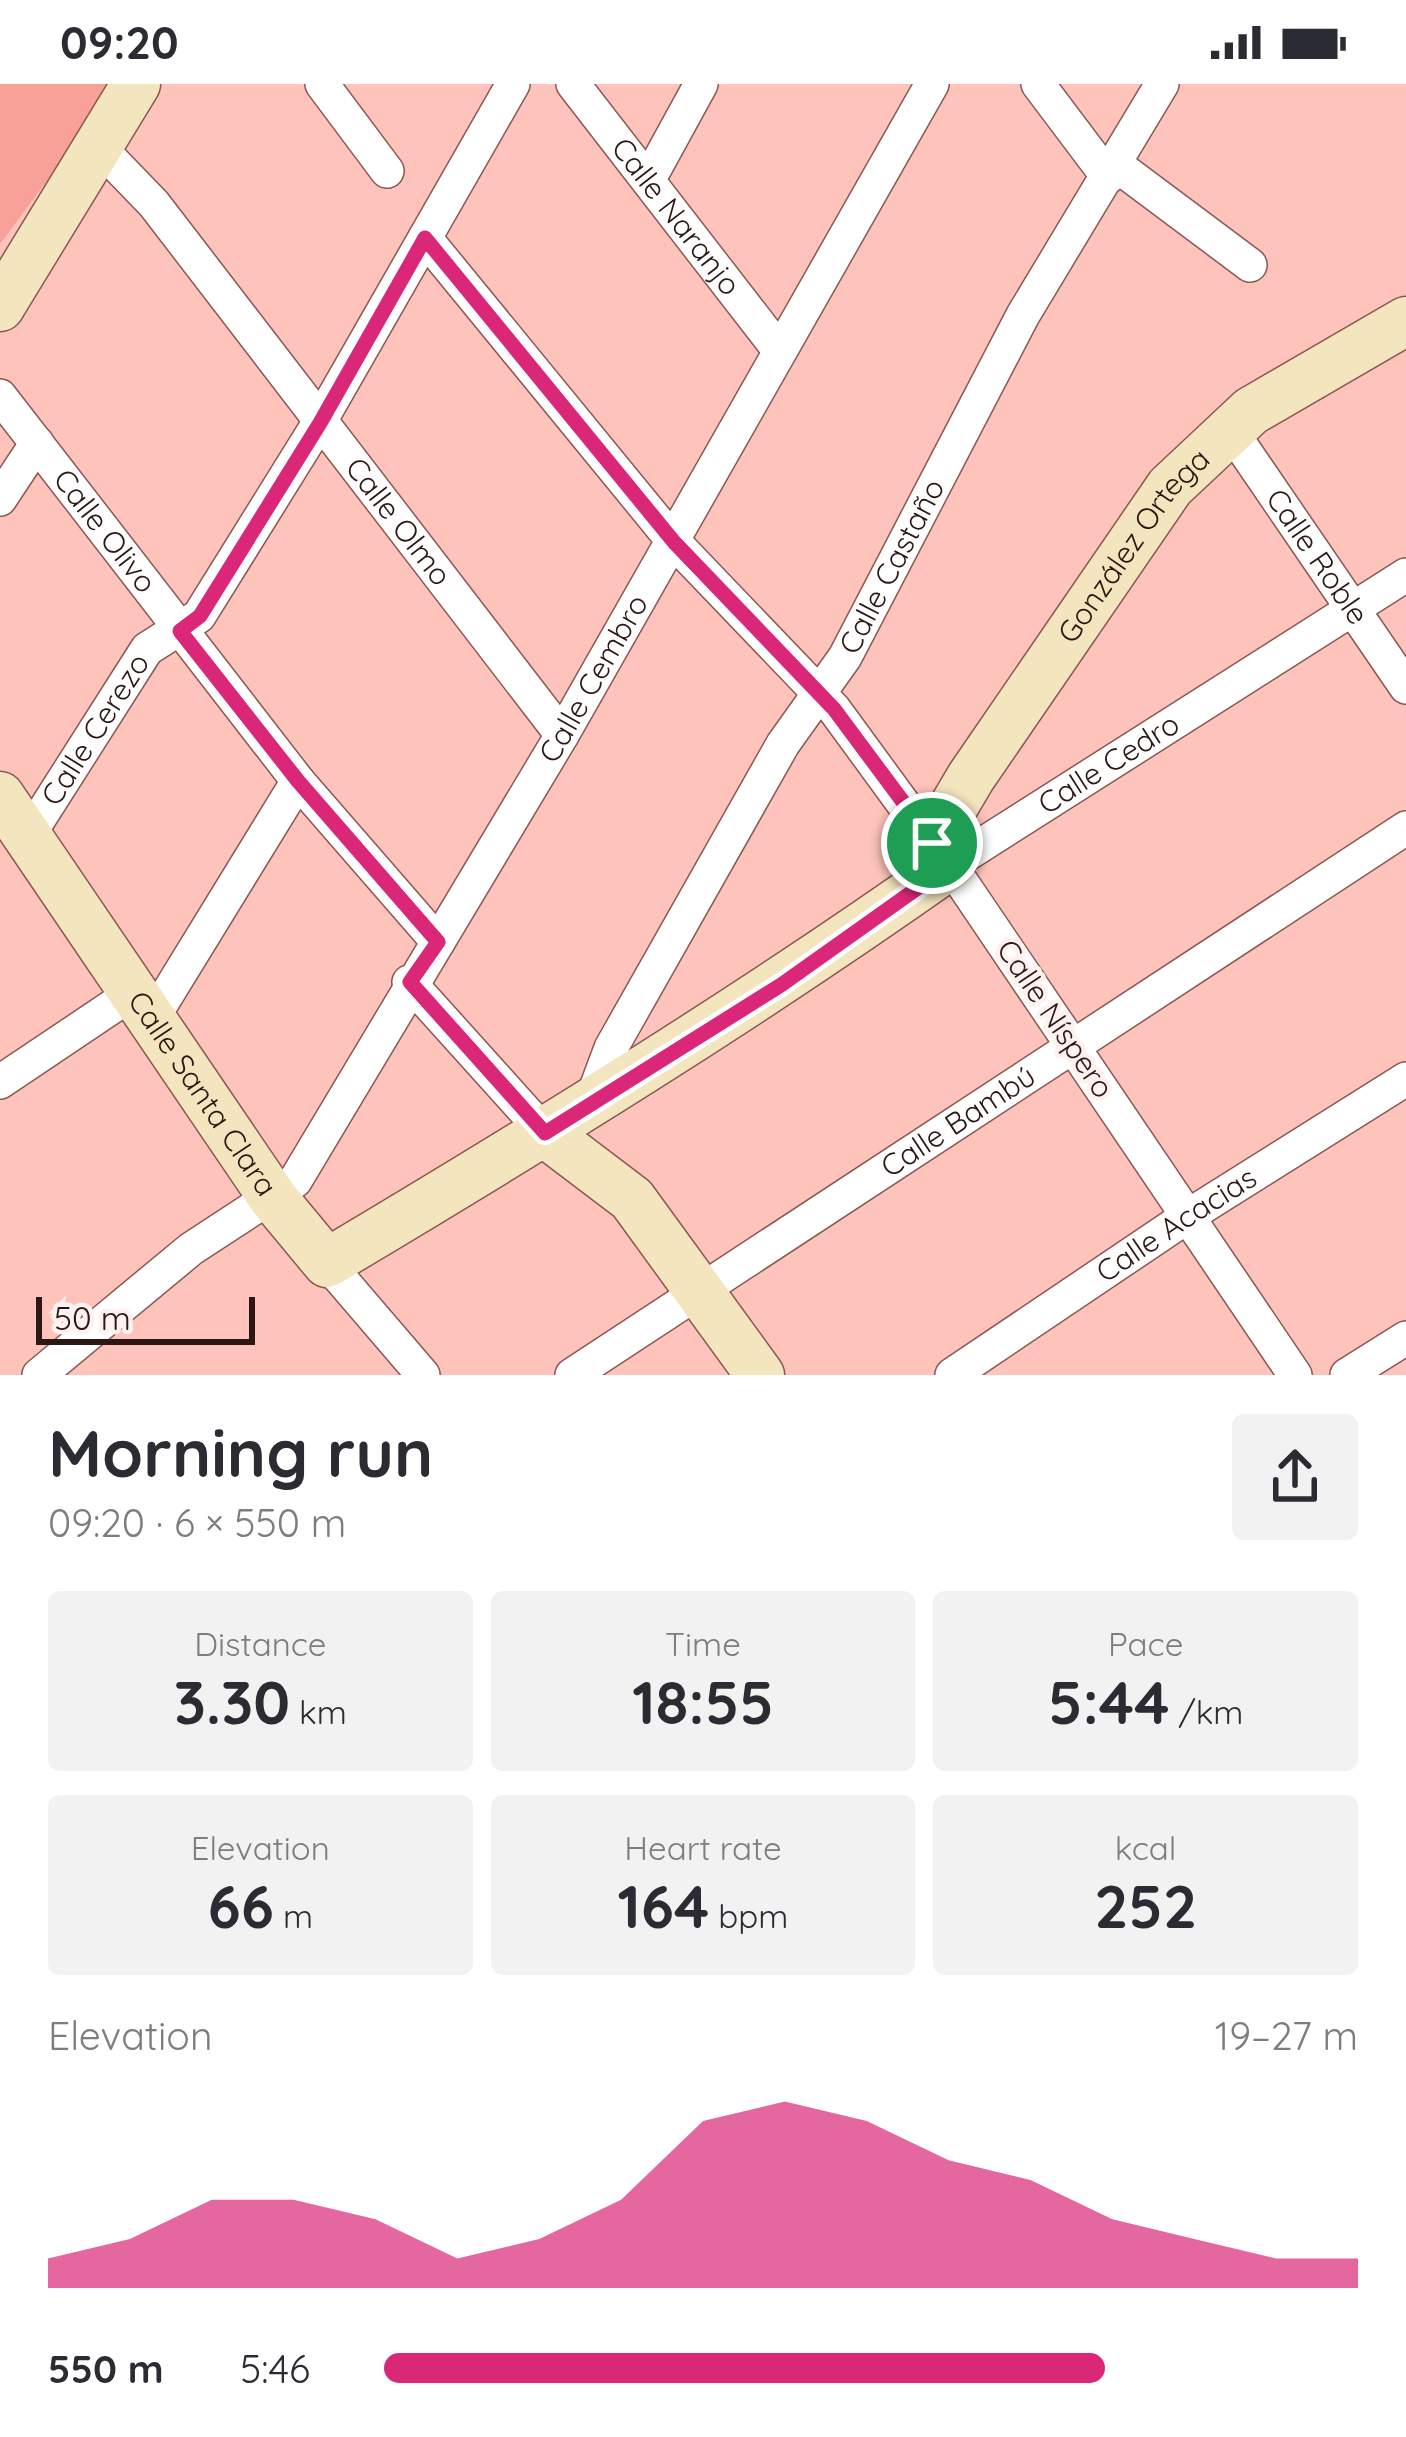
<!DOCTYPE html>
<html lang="en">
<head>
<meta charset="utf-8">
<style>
  :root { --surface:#fff; --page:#f2f2f3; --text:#2b2b33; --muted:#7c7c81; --accent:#db2777 }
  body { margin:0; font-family:Quicksand,sans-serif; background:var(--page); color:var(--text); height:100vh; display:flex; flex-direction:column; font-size:45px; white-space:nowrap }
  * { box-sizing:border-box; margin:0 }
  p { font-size:39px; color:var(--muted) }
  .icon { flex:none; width:66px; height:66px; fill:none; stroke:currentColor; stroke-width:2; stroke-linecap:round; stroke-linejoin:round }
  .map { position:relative; height:1291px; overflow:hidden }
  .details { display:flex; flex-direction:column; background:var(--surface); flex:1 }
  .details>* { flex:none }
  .scale { position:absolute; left:36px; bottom:30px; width:219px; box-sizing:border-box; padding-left:12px; border:6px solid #2c1715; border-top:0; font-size:33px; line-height:42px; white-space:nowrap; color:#2c1715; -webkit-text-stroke:9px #fef2f0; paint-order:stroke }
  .pin { position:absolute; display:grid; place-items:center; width:102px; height:102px; color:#fff; margin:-51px; border:6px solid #fff; border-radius:50%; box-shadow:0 3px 12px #0007 }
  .round { display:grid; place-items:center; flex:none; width:126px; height:126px; border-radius:12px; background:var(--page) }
  .headline { display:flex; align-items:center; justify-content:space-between; height:204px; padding:0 48px }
  h1 { font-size:66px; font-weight:800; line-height:90px }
  .metrics { display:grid; grid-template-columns:repeat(3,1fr); gap:18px; height:204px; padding:12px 48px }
  .metrics div { display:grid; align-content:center; border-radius:12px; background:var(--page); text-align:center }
  .metrics b { font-size:60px; font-weight:800 }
  .metrics small { font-size:33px; font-weight:400 }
  .metrics p { font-size:33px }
  .chart { height:336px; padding:24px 48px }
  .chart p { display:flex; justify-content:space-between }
  .chart svg { width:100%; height:216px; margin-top:12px; fill:var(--accent); opacity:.7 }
  ul { padding:0 48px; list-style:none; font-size:39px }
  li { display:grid; grid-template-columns:192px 144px 1fr; align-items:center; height:90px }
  li i { height:30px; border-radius:15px; background:var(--accent) }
  .status { display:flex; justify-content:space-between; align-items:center; height:84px; padding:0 60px; background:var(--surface); direction:ltr }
  .status svg { height:33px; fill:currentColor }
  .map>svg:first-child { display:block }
  .green { fill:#f7a198 }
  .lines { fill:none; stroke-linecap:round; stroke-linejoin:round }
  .street-casing { stroke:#8a5752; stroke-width:36 }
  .secondary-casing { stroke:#8a5752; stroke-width:51 }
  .street { stroke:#fff; stroke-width:33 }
  .secondary { stroke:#f3e5be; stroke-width:48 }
  .route-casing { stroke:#fff; stroke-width:24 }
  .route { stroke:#db2777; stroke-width:15 }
  .labels { text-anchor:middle; stroke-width:9; stroke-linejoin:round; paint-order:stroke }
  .street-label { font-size:30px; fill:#2c1715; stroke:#fef2f0 }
</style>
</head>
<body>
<div class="status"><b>09:20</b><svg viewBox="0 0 49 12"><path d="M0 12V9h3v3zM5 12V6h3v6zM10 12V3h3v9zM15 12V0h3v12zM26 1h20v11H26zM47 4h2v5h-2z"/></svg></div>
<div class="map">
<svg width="1406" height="1291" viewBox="0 0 1406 1291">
  <rect width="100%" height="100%" fill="#fec4bc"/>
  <!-- green -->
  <path class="green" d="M0,0h119l-119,160z"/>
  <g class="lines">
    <!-- street casing -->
    <g class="street-casing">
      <g id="street">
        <path d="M322,0l65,87"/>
        <path id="s1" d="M573,0l206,266"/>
        <path d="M1038,0l70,93"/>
        <path id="s2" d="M97,61l57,59 408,531"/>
        <path d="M1115,80l135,101"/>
        <path d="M649,95l52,-95"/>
        <path d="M425,154l249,304 160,167 98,134"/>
        <path id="s3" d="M0,312l298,385 140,161"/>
        <path id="s4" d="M1229,344l177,259"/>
        <path d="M0,415l37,-56"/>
        <path id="s5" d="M28,752l119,-187 52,-33 120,-193 194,-339"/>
        <path d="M409,898l136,151"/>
        <path d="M152,935l146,-238"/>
        <path d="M0,998l134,-90"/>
        <path id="s6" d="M589,1023l22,-59 172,-304 62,-87 178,-342 139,-231"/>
        <path d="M327,1179l96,112"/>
        <path id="s7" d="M39,1291l152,-126 104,-68 267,-446 370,-651"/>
        <path id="s8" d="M572,1291l834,-547"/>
        <path id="s9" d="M952,1291l236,-159 218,-137"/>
        <path id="s10" d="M1295,1291l-345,-510 456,-290"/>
        <path d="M1347,1291l59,-37"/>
      </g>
    </g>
    <!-- secondary casing -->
    <g class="secondary-casing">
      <g id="secondary">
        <path d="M0,223l136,-223"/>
        <path id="s11" d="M0,712l273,402 54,65c213,-127 421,-255 623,-398l-18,-22 39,-66 199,-290 81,-76 155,-90"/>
        <path d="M545,1049l87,66 128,176"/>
      </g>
    </g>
    <!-- street -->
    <use href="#street" class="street"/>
    <!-- secondary -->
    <use href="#secondary" class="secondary"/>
  </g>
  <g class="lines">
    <!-- route casing -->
    <g class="route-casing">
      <path id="route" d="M425,154l249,304 160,167 116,156 -169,120 -236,148 -135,-151 28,-40 -140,-161 -118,-150 20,-15 120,-193z"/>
    </g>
    <!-- route -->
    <use href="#route" class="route"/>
  </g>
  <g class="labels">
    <!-- street labels -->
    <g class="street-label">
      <text dy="10" stroke="none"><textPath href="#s1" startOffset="168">Calle Naranjo</textPath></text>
      <text dy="10" stroke="none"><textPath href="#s2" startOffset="483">Calle Olmo</textPath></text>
      <text dy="10" stroke="none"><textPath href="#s3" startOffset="171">Calle Olivo</textPath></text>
      <text dy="10" stroke="none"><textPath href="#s11" startOffset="1698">González Ortega</textPath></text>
      <text dy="10" stroke="none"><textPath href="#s4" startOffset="156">Calle Roble</textPath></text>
      <text dy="10" stroke="none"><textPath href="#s6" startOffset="621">Calle Castaño</textPath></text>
      <text dy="10" stroke="none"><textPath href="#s7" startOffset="906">Calle Cembro</textPath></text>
      <text dy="10" stroke="none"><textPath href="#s5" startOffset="126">Calle Cerezo</textPath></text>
      <text dy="10" stroke="none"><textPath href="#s10" startOffset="804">Calle Cedro</textPath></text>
      <text transform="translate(1055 935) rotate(56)" y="10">Calle Níspero</text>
      <text dy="10" stroke="none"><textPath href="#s11" startOffset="360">Calle Santa Clara</textPath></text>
      <text dy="10" stroke="none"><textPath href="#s8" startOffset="462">Calle Bambú</textPath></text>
      <text dy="10" stroke="none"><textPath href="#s9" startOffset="270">Calle Acacias</textPath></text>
    </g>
  </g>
</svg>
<div class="scale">50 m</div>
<div class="pin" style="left:932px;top:759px;background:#1e9e55"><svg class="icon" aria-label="arrive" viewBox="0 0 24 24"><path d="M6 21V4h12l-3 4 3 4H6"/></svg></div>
</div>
<section class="details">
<div class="headline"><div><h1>Morning run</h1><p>09:20 · 6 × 550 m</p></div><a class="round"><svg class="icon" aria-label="share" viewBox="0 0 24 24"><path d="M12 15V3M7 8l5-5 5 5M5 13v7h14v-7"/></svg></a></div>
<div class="metrics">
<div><p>Distance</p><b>3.30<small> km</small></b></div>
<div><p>Time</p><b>18:55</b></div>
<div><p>Pace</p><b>5:44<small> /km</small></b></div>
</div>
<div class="metrics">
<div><p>Elevation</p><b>66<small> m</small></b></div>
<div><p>Heart rate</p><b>164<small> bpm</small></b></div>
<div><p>kcal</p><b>252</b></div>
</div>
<div class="chart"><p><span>Elevation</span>19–27 m</p>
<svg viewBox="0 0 160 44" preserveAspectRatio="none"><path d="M0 44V38L10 34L20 26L30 26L40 30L50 38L60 34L70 26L80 10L90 6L100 10L110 18L120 22L130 30L140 34L150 38L160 38V44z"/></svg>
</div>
<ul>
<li><b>550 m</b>5:46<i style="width:74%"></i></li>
</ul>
</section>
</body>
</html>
